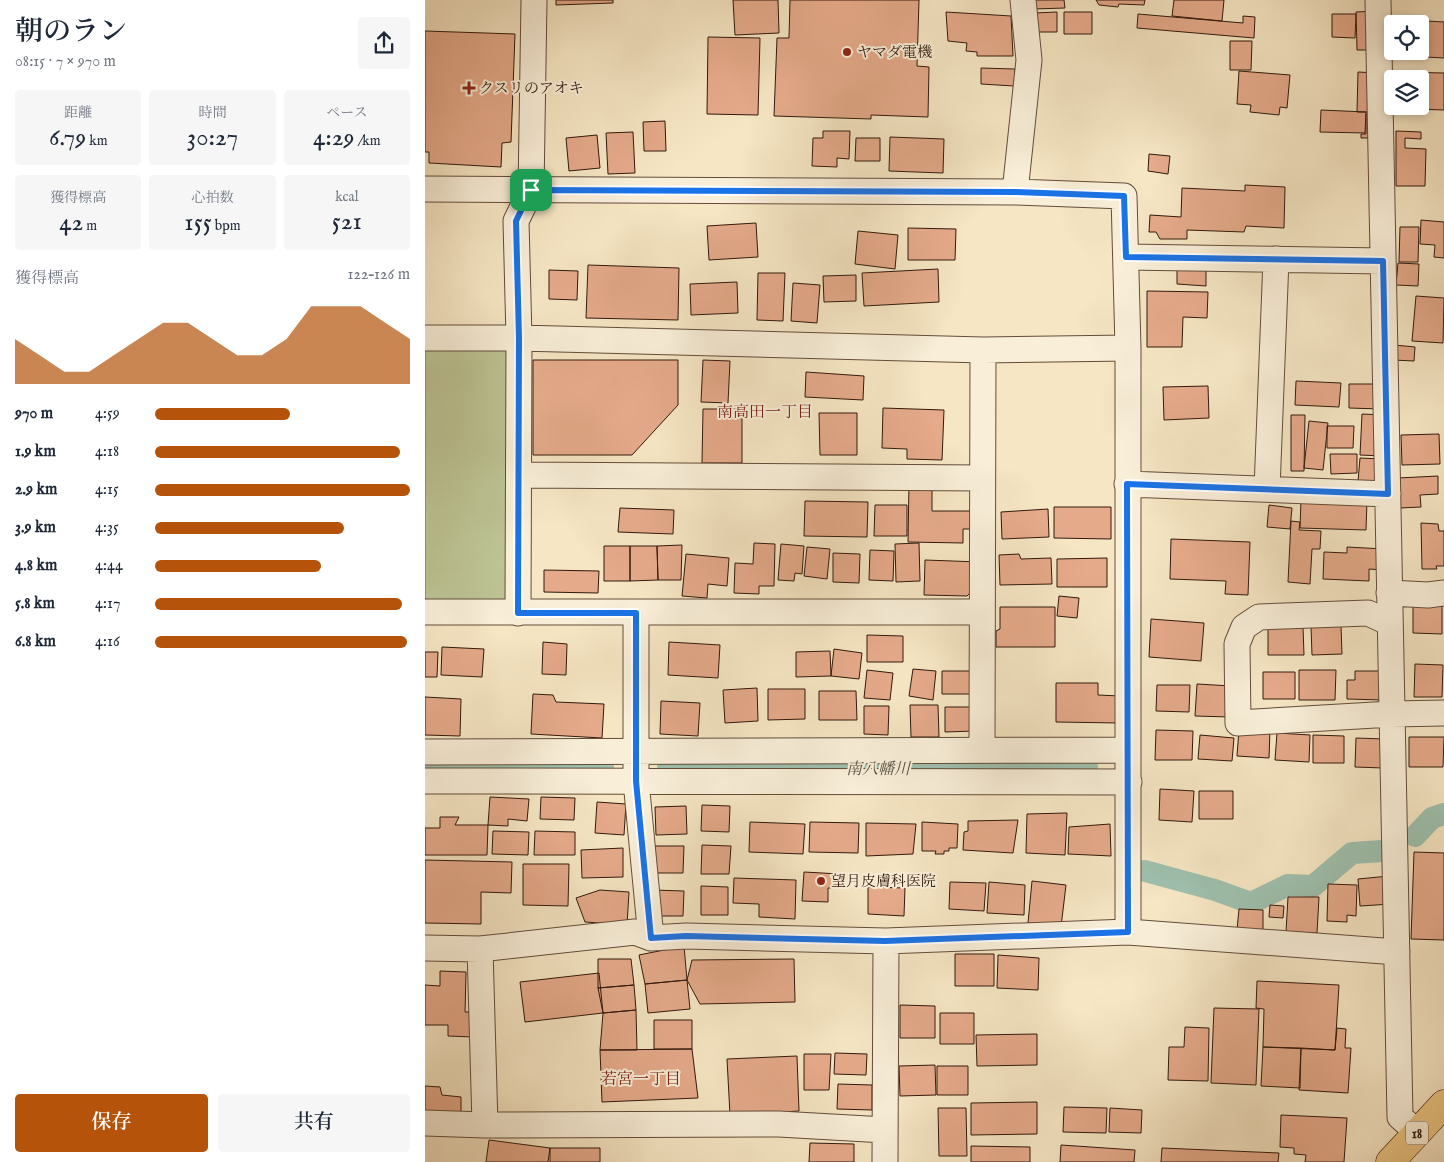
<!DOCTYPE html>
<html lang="ja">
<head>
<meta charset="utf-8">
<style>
  :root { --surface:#fff; --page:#f6f6f7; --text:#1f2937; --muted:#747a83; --accent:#b45309 }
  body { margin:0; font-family:"IM FELL English","Noto Serif JP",serif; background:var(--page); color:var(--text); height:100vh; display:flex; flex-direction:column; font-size:19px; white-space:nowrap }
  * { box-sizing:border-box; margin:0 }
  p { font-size:16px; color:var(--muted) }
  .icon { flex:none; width:28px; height:28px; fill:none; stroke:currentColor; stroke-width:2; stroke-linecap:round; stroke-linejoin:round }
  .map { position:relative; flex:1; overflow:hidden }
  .side { display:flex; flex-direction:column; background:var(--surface); width:425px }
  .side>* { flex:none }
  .tools { position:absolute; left:959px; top:15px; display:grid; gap:10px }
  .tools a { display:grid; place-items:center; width:45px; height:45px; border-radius:5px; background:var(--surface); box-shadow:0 2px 8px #0003; font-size:25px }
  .pin { position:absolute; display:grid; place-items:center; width:42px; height:42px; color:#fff; margin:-21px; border-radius:10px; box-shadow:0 2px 8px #0006 }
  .round { display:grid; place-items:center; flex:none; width:52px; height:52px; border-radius:5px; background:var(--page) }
  .summary { display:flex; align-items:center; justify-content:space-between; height:85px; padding:0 15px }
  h1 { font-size:28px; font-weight:600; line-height:38px }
  .stats { display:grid; grid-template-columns:repeat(3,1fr); gap:8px; height:85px; padding:5px 15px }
  .stats div { display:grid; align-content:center; border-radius:5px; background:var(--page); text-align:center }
  .stats b { font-size:25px; font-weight:600 }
  .stats small { font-size:14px; font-weight:400 }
  .stats p { font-size:14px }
  .chart { height:140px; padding:10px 15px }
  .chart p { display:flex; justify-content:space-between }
  .chart svg { width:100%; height:90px; margin-top:5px; fill:var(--accent); opacity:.7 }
  .button { display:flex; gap:10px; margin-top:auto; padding:10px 15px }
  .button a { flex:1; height:58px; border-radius:5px; background:var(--accent); color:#fff; font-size:20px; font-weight:600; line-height:58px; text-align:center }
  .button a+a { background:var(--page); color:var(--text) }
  ul { padding:0 15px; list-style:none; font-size:16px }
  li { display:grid; grid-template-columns:80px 60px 1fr; align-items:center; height:38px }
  li i { height:12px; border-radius:6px; background:var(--accent) }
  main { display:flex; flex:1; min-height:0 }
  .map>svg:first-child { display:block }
  .green { fill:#bdc494; stroke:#786e50 }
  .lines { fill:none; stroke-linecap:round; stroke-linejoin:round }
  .canal { stroke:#9ec0ae; stroke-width:22 }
  .building { fill:#e5aa8a; stroke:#32180c }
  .street-casing { stroke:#634c3a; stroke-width:27 }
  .highway-casing { stroke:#32180c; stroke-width:29 }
  .street { stroke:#f9efd9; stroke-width:25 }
  .highway { stroke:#ebc382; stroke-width:28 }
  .route-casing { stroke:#fff; stroke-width:10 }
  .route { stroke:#1a73e8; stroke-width:6 }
  .poi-dot { fill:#8f2418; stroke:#f9efd9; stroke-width:2 }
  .labels { text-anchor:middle; stroke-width:4; stroke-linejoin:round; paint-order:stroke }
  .shield { fill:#f9efd9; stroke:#6e584a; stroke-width:1 }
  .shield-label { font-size:14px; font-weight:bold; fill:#32180c }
  .poi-label { font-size:15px; fill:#32180c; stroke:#f9efd9; text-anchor:start }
  .neighbourhood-label { font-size:16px; fill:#7a1f14; stroke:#f9efd9 }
  .water-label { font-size:16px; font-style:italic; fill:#585345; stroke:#f9efd9 }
</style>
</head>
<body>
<main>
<section class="side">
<div class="summary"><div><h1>朝のラン</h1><p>08:15 · 7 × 970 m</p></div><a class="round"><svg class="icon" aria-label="share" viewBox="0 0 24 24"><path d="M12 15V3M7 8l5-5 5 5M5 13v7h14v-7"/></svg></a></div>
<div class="stats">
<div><p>距離</p><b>6.79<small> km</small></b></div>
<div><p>時間</p><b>30:27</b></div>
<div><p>ペース</p><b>4:29<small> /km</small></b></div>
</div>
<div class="stats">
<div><p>獲得標高</p><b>42<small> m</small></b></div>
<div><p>心拍数</p><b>155<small> bpm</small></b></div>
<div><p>kcal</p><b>521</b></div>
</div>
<div class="chart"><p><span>獲得標高</span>122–126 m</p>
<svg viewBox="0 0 160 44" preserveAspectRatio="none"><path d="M0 44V22L10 30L20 38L30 38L40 30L50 22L60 14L70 14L80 22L90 30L100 30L110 22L120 6L130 6L140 6L150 14L160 22V44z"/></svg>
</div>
<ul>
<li><b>970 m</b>4:59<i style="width:53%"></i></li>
<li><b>1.9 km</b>4:18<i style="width:96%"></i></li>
<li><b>2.9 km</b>4:15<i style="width:100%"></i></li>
<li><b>3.9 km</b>4:35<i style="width:74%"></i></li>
<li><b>4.8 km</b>4:44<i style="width:65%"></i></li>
<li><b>5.8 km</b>4:17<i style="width:97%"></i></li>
<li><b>6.8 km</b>4:16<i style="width:99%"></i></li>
</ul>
<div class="button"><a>保存</a><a>共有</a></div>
</section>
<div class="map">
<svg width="1019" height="1162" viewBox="0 0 1019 1162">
  <rect width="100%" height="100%" fill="#f6e6c4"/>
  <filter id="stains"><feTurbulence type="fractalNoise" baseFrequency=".004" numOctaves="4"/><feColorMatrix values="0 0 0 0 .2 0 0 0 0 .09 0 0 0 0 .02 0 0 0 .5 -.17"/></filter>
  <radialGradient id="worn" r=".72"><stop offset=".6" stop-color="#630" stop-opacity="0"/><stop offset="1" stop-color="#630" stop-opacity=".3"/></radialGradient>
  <!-- green -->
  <path class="green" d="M0,338h94l-1,275 -93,-1z"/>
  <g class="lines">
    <!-- canal -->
    <path class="canal" d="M0,768l178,-1
      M243,768l419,-1
      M990,836l17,-18 12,-4
      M720,871l70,19 36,13 37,-18 25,1 39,-33 31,-2"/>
  </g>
  <!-- building -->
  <path class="building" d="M131,0h57v3l-57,2z
    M308,0h45l1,33 -44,2z
    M365,0h129l-2,66 12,1 -1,50 -57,-2v4l-97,-3 3,-78h12z
    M607,0h32l1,8 -32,1z
    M671,0h49l-1,5 -25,-1 -1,3 -19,-2z
    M749,0h50l-2,21 -50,-5z
    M951,11l1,39h-20l-1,-38z
    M521,12l65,4 2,40h-36v-4l-11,-1 1,-8 -19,-2z
    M632,12v20h-22l-1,-19z
    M639,12h28v22h-28z
    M713,14l105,9v-7l12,1 -1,21 -117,-10z
    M907,14h24l-1,24 -23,-1z
    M984,20l35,2v36l-37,-2v-5h13v-27h-11z
    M0,31l90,3 -4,108 -9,1 -1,24 -72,-4v-11h-4z
    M283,37l52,1 -2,77 -51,-1z
    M805,41h22l-1,29h-21z
    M556,68l34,1 -1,17 -33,-2z
    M814,71l51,4 -3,33 -7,-1 -1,8 -29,-3 1,-7 -14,-1z
    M933,72l20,1v39h-21z
    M970,72l49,1v37l-28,-1 -3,4 -20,-1v-6h27v-27h-26z
    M896,110l45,2 -1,21 -45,-1z
    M941,114h12l-1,24h-16v-4h5z
    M240,121l1,30h-22l-1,-29z
    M398,131h27l-1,28 -12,-1v9l-25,-1 1,-28h10z
    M971,131l25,1v7l-16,-1v10l21,1 -1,37h-29z
    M208,132l2,41 -27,1 -2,-41z
    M172,135l3,33 -31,3 -3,-33z
    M465,137l54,2 -1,34 -54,-2z
    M431,138h24v23h-25z
    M724,154l21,2 -2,18 -20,-3z
    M820,185l40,2 -1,41 -38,-2 -2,6 -57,-2v9h-27l-4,-7h-7l1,-17 31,2 1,-29 63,3z
    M996,220l23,2v36l-10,-1 1,-12 -15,-1z
    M331,223l2,34 -49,3 -2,-34z
    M975,227h19l-1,35h-19z
    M483,228l48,1 -1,31h-47z
    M433,231l40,4 -3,34 -40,-5z
    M752,260h29v26l-29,-2z
    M973,263l21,1 -1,22 -22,-1z
    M163,265l91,3 -1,52 -92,-2z
    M513,269l1,33 -75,4 -2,-33z
    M124,270l29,1 -1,29 -28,-1z
    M333,273h27l-2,48 -26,-1z
    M431,275v26l-32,1 -1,-26z
    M312,282l1,31 -47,2 -1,-31z
    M368,283l27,2 -3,38 -26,-2z
    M722,291l61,1 -1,26 -24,-1 -1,30h-35z
    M991,296l28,2 -1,45 -31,-2z
    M969,345l21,2 -1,14 -21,-1z
    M108,360h145v45l-46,50h-99z
    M278,360l27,1 -2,42 -27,-1z
    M381,372l58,4 -1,24 -58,-3z
    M871,381l45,2 -2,24 -44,-2z
    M924,384h32v25l-32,-1z
    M783,386l1,32 -45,2 -1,-33z
    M458,408l61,2 -2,50 -35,-1v-10l-25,-1z
    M278,409h39v54h-40z
    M394,413h38v42h-37z
    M937,414l23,1 -2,41 -23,-1z
    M866,415h14l-1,56h-13z
    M884,421l19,2 -5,47 -19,-2z
    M902,426h27l-1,22h-26z
    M1014,434l1,30 -38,1 -1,-30z
    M905,454h27v19l-26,1z
    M935,458l21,1 -2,24 -21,-2z
    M1013,476v18l-18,1 1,12 -21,1 -2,-30z
    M484,484h23v27h39v18h-8v14l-55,-1z
    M876,500l66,1 -1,29 -66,-2z
    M380,501l63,1 -1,35 -63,-1z
    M450,505h32v31h-33z
    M844,505l23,3 -2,21 -23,-2z
    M629,507h57v32l-57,-1z
    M195,508l54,2 -1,24 -55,-2z
    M623,509l1,28 -47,2 -1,-27z
    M866,521l9,1 -1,8 22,1 -1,18h-8l-2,35 -22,-2z
    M996,523l17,1 1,7h5v35h-8l1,3h-15z
    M746,539l79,3 -2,53 -23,-1 1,-13 -56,-2z
    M329,543l21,1 -1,42h-15v8l-25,-1 1,-30 18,1z
    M494,543l1,38 -24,1 -1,-38z
    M356,544l23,2 -2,28 -7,-1 -1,8 -16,-1z
    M257,545l-1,35h-23l-1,-34z
    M179,546h26v35h-26z
    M205,546h27l1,34 -28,1z
    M382,547l23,2 -3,30 -23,-3z
    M922,547l37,2 -1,21 -14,-1v12l-46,-2 1,-27 23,1z
    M445,550l24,1 -1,30 -24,-1z
    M408,553l27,1 -1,29 -26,-1z
    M261,554l43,4 -2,28 -19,-2 -1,14 -25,-2z
    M594,554l2,5 30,-1 1,26 -52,1 -1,-30z
    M682,558v29h-50v-28z
    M500,560l55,2v21l-13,13 -43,-1z
    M119,570l55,1 -1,22 -54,-1z
    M634,596l20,2 -2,20 -20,-2z
    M988,602h29v32l-29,-1z
    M575,607h55v40h-59v-16l4,-2z
    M726,619l53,4 -3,38 -52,-4z
    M916,625l1,29 -30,1 -1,-29z
    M843,627h35l1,28h-36z
    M442,635l36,1v26h-36z
    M118,642l24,2 -1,31 -24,-1z
    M244,642l51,3 -2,33 -50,-3z
    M17,647l42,2 -2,28 -41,-2z
    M409,649l28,4 -3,26 -28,-3z
    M405,651l1,25 -35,1v-25z
    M0,652h13l-1,25h-12z
    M990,664l28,1 -1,32h-28z
    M488,669l23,2 -3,29 -24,-4z
    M442,670l26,3 -3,27 -26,-2z
    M874,670h37l-1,30h-36z
    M517,671h34v23h-34z
    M930,671h29v29l-37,-1v-19h8z
    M838,672h32v27h-32z
    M631,683h42v12l22,1 -1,27 -63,-1z
    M772,684l35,2 -2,31 -35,-1z
    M732,685h33l-1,27 -33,-1z
    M332,688l1,33 -33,2 -2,-33z
    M343,689h37v30l-37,1z
    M394,691h37l1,29h-38z
    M108,694l20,1 3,7 48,2 -2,34 -71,-4z
    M0,697l36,2 -1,37 -35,-1z
    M236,701l39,2 -2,33 -38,-2z
    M485,705h28l1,32h-28z
    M439,706h25l-1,29 -24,-1z
    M520,707h30v24l-30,1z
    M814,729l31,1 -1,28 -32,-2z
    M731,730l37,1 -1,29h-37z
    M852,733l33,2 -1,27 -34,-2z
    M775,735l34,3 -2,23 -34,-2z
    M888,735l31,1v27h-31z
    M984,737h35l-1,30h-34z
    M931,738l29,1 -2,29 -28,-1z
    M735,789l34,2 -2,31 -33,-2z
    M774,791h34v28h-34z
    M65,797l39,2 -2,22 -19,-2v7l-20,-1z
    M116,797l34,1 -1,22 -34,-1z
    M172,802l29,2 -2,31 -29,-2z
    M277,805l28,1 -1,26 -28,-1z
    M261,806l1,28 -31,1 -1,-28z
    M642,813l-2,42 -39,-2 1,-39z
    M15,817h19l-4,8h33l-1,30h-62v-27h15z
    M593,820l-5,33 -50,-3 1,-18 4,-1v-10z
    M325,822l55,2 -2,30 -54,-2z
    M385,822l49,1 -1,30 -49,-1z
    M497,822l36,2 -1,24h-8v3h-5v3h-9l1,-3h-14z
    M441,823l50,1 -3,30 -47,2z
    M685,824l1,32 -43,-2 1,-27z
    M68,831l36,1 -1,23 -36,-1z
    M110,831l40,1v23h-41z
    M277,845l29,1 -2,28h-28z
    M229,846h30l-1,27h-30z
    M198,848v29l-41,1 -1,-28z
    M989,852l30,1v87l-33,-1z
    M0,860l87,2 -1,31 -30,-1v32l-56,-1z
    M98,864h46l-1,42 -45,-1z
    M379,872l36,2 -1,14h-11v14l-26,-1z
    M964,876l2,28 -31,2 -2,-27z
    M309,878l62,2 -1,39 -36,-2v-13l-26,-1z
    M607,881l34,4 -5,42 -33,-4z
    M525,882l36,1 -2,28 -35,-2z
    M564,882l36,3 -1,30 -37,-2z
    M903,884l29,1 -1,31 -9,-1v7l-20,-1z
    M276,886l27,1v28h-27z
    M443,887l37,1 -1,28 -36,-2z
    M175,890l29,2 -2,33 -42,-3 -9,-24z
    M228,890l31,1 -1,25h-30z
    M863,897h31l-2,36 -31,-1z
    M845,905l14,1 -1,12 -14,-1z
    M814,909l24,1v21l-26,-1z
    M259,946l3,34 -42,4 -6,-29z
    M530,954h39v32h-39z
    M573,955l41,3 -1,32 -41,-2z
    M173,959h33l3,26 -36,3z
    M369,959l1,43 -95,2 -13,-24 5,-20z
    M15,971l26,1 -1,40h9l-1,25 -25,-1v-11h-23v-40l15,1z
    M174,973l4,40 -78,9 -5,-40z
    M262,980l3,29 -42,4 -3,-29z
    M832,981l82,4 -4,65 -72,-3 1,-38 -8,-1z
    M209,985l2,25 -33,3 -5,-25z
    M475,1005l35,1v32h-35z
    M789,1008l45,1 -3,76 -45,-2z
    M211,1010l1,40h-37l3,-37z
    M515,1013h34v31h-34z
    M229,1020h38v29h-38z
    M760,1027l24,1 -1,53 -40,-1 1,-33h15z
    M912,1028l9,1 -1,19h6l-3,45 -49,-3 2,-42 34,2z
    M612,1034v31l-60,1 -1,-31z
    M838,1047l38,1 -1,40 -39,-2z
    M267,1049l6,49 -96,4 -2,-52z
    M410,1053l32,1 -1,21 -32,-1z
    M379,1054h27l-2,36h-25z
    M372,1056l2,55 -69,4 -3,-56z
    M510,1065l1,30 -36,1 -1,-30z
    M512,1066h31v29h-31z
    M413,1084l34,1v25l-35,-1z
    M0,1086l15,1 2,8 19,2v22l-36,-4z
    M612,1102v32l-66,1v-32z
    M639,1107l43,1 -1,25 -43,-1z
    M513,1108h28l1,48h-28z
    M685,1108l32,2 -1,23 -32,-1z
    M856,1115l66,3 -3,44h-39l1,-7 -12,-1v-6l-14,-1z
    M64,1140l61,8 -2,14h-62z
    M385,1143l44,1v18h-45z
    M636,1145l74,5 -1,12h-74z
    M546,1146l59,1v15h-59z
    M125,1148h50v14h-50z
    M737,1148l117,5 -1,9h-117z"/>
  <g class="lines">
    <!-- street casing -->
    <g class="street-casing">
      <path id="street" d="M953,0l22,1117 18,16
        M0,189l590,3 109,4 4,152v584
        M590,192l14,-132 -6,-60
        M701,257l257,4
        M0,338h94l464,12 145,-2
        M94,475l463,3
        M702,484l261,10
        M842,489l9,-230
        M964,593l39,2 16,-2
        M0,612h557
        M93,613l1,-275 -3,-117 15,-31 3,-190
        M211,613v168l15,157
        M965,623l-22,-10 -109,4 -15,10 -7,17 1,79 154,-9 52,-1
        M557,750l1,-400
        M0,752l703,-2
        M0,781l704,1
        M0,948l55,1 155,-17 16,6 35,-2 200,5 242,-9 269,20
        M55,949l5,176
        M0,1123l60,2 294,-1 106,6
        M460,1162l1,-221"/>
    </g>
    <!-- highway casing -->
    <g class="highway-casing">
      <path id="highway" d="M965,1162l54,-58"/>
    </g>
    <!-- street -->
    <use href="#street" class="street"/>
    <!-- highway -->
    <use href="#highway" class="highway"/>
  </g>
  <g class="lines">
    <!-- route casing -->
    <g class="route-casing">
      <path id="route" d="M106,190l484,2 109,4 2,61 257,4 5,233 -261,-10 1,448 -243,9 -199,-5 -35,2 -15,-157v-168h-118l1,-275 -3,-117z"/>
    </g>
    <!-- route -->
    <use href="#route" class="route"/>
  </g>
  <!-- markers -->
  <g class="poi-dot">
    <circle cx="422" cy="52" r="5"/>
    <path d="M41.5 80.5h5v5h5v5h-5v5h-5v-5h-5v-5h5z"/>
    <circle cx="396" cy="881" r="5"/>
  </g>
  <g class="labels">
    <!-- shield labels -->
    <rect class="shield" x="981" y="1121.5" width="22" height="23" rx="4"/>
    <g class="shield-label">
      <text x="992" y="1138">18</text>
    </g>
    <!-- poi labels -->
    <g class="poi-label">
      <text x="432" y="57">ヤマダ電機</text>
      <text x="54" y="93">クスリのアオキ</text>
      <text x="406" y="886">望月皮膚科医院</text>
    </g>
    <!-- neighbourhood labels -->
    <g class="neighbourhood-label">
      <text x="340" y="417">南高田一丁目</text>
      <text x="216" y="1084">若宮一丁目</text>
    </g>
    <!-- water labels -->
    <g class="water-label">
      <text x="453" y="774">南八幡川</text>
    </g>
  </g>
  <rect width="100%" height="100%" filter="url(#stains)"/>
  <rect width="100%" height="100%" fill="url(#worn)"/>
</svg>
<div class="tools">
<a><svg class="icon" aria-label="locate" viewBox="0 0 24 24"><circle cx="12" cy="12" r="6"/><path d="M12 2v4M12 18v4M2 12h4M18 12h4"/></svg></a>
<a><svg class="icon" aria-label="layers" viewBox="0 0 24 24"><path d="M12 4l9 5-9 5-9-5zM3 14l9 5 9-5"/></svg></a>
</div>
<div class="pin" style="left:106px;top:190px;background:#1e9e55"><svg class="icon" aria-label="arrive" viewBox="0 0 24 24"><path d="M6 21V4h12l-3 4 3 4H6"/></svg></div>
</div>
</main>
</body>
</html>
